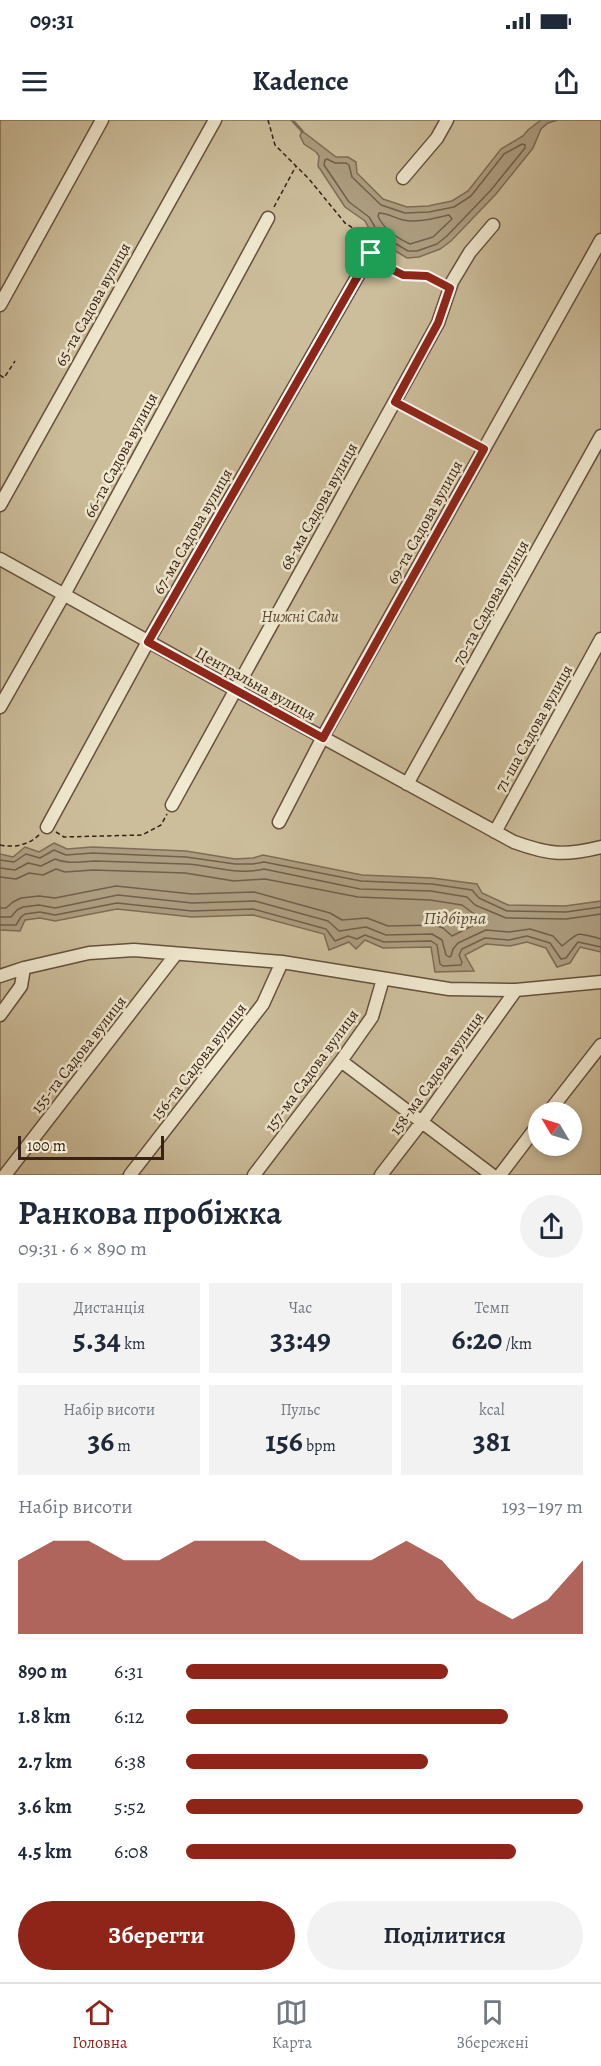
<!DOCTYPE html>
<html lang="uk">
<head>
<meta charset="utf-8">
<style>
  :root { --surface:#fff; --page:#f2f2f3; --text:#1f2937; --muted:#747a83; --line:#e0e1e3; --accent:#8f2418 }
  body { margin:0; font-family:Alegreya,serif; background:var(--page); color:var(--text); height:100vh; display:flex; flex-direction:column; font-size:22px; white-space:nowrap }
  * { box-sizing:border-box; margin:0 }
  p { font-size:20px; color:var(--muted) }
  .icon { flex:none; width:33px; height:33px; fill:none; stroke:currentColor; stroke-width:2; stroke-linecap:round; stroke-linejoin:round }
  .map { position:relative; height:1055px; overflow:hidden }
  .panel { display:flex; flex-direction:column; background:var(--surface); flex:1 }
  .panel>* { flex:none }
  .needle { width:39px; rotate:308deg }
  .controls { position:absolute; left:528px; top:982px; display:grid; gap:12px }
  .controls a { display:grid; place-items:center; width:54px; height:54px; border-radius:50%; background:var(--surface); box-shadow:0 3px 9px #0003; font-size:30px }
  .scale { position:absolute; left:18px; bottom:15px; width:146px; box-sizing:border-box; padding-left:6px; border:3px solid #382216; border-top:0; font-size:16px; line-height:21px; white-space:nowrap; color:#382216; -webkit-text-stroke:4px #f1e9d0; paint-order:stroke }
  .pin { position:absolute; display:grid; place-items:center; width:51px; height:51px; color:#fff; margin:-26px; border-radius:12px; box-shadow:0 3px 9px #0006 }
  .round { display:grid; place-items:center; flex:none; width:63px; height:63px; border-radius:32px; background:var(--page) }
  .head { display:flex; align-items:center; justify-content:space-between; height:102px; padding:0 18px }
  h1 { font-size:33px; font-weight:700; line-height:45px }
  .metrics { display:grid; grid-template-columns:repeat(3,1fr); gap:9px; height:102px; padding:6px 18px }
  .metrics div { display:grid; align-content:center; border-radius:0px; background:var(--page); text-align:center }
  .metrics b { font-size:30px; font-weight:700 }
  .metrics small { font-size:16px; font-weight:400 }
  .metrics p { font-size:16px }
  .chart { height:168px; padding:12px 18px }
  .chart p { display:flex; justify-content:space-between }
  .chart svg { width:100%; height:108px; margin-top:6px; fill:var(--accent); opacity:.7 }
  .cta { display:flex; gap:12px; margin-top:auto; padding:12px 18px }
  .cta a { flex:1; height:69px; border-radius:36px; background:var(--accent); color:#fff; font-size:24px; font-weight:700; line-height:69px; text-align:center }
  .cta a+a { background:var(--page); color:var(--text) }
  ul { padding:0 18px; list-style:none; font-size:20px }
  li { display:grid; grid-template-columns:96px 72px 1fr; align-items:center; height:45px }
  li i { height:15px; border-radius:8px; background:var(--accent) }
  .status { display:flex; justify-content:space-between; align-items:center; height:42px; padding:0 30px; background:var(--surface); direction:ltr }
  .status svg { height:16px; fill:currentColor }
  header { display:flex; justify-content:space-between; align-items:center; height:78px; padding:0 18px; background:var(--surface); font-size:27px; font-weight:700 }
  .menu { display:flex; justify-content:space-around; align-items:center; height:84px; border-top:2px solid var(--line); background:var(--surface); font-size:16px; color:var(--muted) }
  .menu a { display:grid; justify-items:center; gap:3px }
  .menu .active { color:var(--accent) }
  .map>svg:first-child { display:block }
  .green { fill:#ccbd9b; stroke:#827058; stroke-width:1.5; fill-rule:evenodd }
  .water { fill:#ad9d80; stroke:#7e6c56; stroke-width:1.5 }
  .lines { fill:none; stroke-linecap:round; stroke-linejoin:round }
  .shore { stroke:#72604b; stroke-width:1.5 }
  .stream { stroke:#7e6c56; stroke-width:3 }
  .minor-casing { stroke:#64513e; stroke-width:15 }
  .path { stroke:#382216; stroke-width:1.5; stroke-dasharray:4.5 3; stroke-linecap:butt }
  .minor { stroke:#f1e9d0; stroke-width:12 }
  .route-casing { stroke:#fff; stroke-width:12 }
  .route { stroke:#8f2418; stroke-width:8 }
  .labels { text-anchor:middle; stroke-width:5; stroke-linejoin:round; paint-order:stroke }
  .street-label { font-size:16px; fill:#382216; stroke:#f1e9d0 }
  .park-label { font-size:16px; font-style:italic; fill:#5d4937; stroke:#f1e9d0 }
  .water-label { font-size:18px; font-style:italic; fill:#614d3b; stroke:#f1e9d0 }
</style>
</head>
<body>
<div class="status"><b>09:31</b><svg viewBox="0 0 49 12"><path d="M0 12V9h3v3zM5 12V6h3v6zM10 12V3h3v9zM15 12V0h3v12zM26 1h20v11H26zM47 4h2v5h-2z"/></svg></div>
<header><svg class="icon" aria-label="menu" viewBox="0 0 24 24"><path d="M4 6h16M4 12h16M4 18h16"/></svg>Kadence<svg class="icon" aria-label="share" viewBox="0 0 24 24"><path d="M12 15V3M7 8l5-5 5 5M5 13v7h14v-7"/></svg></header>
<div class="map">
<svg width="601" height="1055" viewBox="0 0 601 1055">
  <rect width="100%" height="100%" fill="#eaddb6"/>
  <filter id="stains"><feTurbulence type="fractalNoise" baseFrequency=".00333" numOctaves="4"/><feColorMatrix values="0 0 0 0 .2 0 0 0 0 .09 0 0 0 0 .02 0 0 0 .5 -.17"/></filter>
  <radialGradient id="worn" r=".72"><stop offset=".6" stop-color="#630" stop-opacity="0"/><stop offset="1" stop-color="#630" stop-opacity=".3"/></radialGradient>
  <!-- green -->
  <path class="green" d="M0,0h601v1055h-601zM538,993h34v33h-34z"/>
  <!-- water -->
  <path class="water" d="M541,0h17l-10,3 -7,6 -8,19 -37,46 -45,47 -11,8 -21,8 -12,1 -23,-14 -14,-14 -5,-9 -20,-14 -27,-41 1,-10 -3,-4 -12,-8 -4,-8 2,-5 34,26h12l8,5 1,11 26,26 24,8 21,-1 24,-5 16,-10 33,-42 22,-13 5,-6z
    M54,723l13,6 25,-2 94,4 49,8 18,-1 10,-3 99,20 70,3 45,6 5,9 26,12 57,1 36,-5v51l-21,-5 -10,16 -13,4 -11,-19 -19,-6 -17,4 -24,-2 -21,11 9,16 -39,1 -4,-25 -48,1 -18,-8 -9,9 -7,-7 -20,8 -5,-16 -71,-19 -61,2 -75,-8 -62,12 -15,-3 -15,2 -5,11 -20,-1v-76l13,3 12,-10 14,5z"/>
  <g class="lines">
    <!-- shore -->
    <path class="shore" d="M522,24l3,1v3l-34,42 -44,46 -10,8 -20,7h-9l-20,-12 -13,-12 -6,-10 -20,-15 -25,-37 1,-5 2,-1 8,4h11l3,2 3,12 29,28 24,8 24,-1 25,-5 17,-11 33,-42z
      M379,93c9,0 15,5 24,7 15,3 32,-2 46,-5l3,4 -19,18 -23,7c-13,-6 -26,-14 -32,-28z
      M0,740l14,2 12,-8 14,4 14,-8 12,5 27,-2 93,4 49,7h18l11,-2 97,19 71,3 40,6 7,8 28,13 59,1 35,-5
      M0,748l15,2 13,-7 13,3 14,-7c14,6 27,2 41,2 30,1 60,2 89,3 27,1 52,12 79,5l96,20 71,2 36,6 8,8 31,13 60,1 35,-5
      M0,757l16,2 13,-6 14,2 13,-6 9,3 28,-2 92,3 49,8 31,-2 93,18 72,3 32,5 19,14 -1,3 -28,14 -9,-8 -9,-3 -46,1 -21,-8 -25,2 -12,-7 -76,-21 -62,2 -76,-8 -61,12 -16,-2 -18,2 -8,4 -7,6h-6
      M0,797h11l6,-7 6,-3 16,-2 16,3 63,-13 74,8 63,-2 73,20 11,10 27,-4 20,8 46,-1 10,6 4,15 3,2 2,-1 2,-7 5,-6 28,-13 23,2 21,-3 23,7 9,10c19,-15 13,-14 39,-7
      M0,805h16l5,-8 4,-3 15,-2 15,3 62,-12 75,8 61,-2 73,20 9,12 13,-5 9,3 8,-4 19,7 47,-1 6,4 3,19 3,2 18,-1 1,-3 -3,-7 3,-6 23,-11 24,2 18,-4 23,7 11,16 5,-1 12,-16 23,5"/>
    <!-- stream -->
    <path class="stream" d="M292,0l10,11"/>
    <!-- minor casing -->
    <g class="minor-casing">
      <path id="minor" d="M403,58l34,-40 10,-18
        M0,185l102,-185
        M0,385l215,-385
        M0,439l196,109 318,174c36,13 51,14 87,5
        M0,587l67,-118 201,-371
        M407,664l194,-348
        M172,685l266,-482 14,-41 18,-30 23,-27
        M279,702l46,-89 276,-493
        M47,707l104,-191 220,-383
        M495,712l106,-193
        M0,856l24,-8 65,-15 45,-3 148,12 167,27 67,1 85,-8
        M0,895l21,-29 3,-18
        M341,941l151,114
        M548,993l53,-68
        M5,1055l171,-221
        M130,1055l133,-171 19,-42
        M254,1055l87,-114 31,-44 11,-38
        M381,1055l40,-52 95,-133
        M500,1055l38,-50"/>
    </g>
    <!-- path -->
    <path class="path" d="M268,0l7,25 34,34 36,44 14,9 7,12
      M274,87l22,-41
      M379,143l24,12 24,1 12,6
      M0,255l4,3 11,-17
      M403,286l70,38
      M56,712l8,5 78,-2 19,-10 6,-11
      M0,725c15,3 29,0 40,-11"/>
    <!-- minor -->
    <use href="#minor" class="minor"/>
  </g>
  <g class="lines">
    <!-- route casing -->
    <g class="route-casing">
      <path id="route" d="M371,133l8,10 24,12 24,1 23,12 -12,35 -43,79 89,47 -161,289 -175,-96z"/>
    </g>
    <!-- route -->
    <use href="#route" class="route"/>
  </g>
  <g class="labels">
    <!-- street labels -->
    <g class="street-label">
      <text transform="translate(92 184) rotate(-61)" y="6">65-та Садова вулиця</text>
      <text transform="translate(120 335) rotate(-62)" y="6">66-та Садова вулиця</text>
      <text transform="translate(318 386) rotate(-61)" y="6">68-ма Садова вулиця</text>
      <text transform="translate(424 402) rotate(-61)" y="6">69-та Садова вулиця</text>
      <text transform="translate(192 411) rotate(-60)" y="6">67-ма Садова вулиця</text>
      <text transform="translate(490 482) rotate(-61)" y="6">70-та Садова вулиця</text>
      <text transform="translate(256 563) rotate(29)" y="6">Центральна вулиця</text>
      <text transform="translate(533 608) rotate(-61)" y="6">71-ша Садова вулиця</text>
      <text transform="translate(78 934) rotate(-52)" y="6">155-та Садова вулиця</text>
      <text transform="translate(198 941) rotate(-52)" y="6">156-та Садова вулиця</text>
      <text transform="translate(311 950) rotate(-54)" y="6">157-ма Садова вулиця</text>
      <text transform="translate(436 953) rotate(-54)" y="6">158-ма Садова вулиця</text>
    </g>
    <!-- park labels -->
    <g class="park-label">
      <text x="300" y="502">Нижні Сади</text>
    </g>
    <!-- water labels -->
    <g class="water-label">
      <text x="455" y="804">Підбірна</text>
    </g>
  </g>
  <rect width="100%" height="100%" filter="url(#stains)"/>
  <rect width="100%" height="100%" fill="url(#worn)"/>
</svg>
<div class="controls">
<a><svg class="needle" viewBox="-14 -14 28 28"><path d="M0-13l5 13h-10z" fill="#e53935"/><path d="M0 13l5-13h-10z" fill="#747a83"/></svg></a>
</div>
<div class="scale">100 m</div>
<div class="pin" style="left:371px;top:133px;background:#1e9e55"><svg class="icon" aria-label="arrive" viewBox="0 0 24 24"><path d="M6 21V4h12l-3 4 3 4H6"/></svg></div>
</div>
<section class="panel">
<div class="head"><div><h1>Ранкова пробіжка</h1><p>09:31 · 6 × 890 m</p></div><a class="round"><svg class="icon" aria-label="share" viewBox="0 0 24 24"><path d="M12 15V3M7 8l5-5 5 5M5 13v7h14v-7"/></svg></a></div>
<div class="metrics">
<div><p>Дистанція</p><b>5.34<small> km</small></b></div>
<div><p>Час</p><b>33:49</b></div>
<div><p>Темп</p><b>6:20<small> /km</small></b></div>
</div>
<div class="metrics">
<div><p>Набір висоти</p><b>36<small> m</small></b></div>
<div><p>Пульс</p><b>156<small> bpm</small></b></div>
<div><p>kcal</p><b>381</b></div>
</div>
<div class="chart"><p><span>Набір висоти</span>193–197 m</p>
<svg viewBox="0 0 160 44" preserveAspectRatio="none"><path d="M0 44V14L10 6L20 6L30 14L40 14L50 6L60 6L70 6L80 14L90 14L100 14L110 6L120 14L130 30L140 38L150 30L160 14V44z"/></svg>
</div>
<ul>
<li><b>890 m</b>6:31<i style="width:66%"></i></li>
<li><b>1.8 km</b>6:12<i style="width:81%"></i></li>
<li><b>2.7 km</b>6:38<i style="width:61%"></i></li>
<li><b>3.6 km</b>5:52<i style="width:100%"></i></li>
<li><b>4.5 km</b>6:08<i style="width:83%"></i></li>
</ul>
<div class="cta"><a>Зберегти</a><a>Поділитися</a></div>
</section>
<nav class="menu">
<a class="active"><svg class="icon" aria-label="home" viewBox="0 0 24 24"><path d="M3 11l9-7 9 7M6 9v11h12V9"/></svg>Головна</a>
<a><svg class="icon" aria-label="map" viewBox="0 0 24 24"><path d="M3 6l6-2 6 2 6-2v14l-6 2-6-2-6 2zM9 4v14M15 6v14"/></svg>Карта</a>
<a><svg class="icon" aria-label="saved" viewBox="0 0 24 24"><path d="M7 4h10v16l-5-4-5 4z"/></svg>Збережені</a>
</nav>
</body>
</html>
